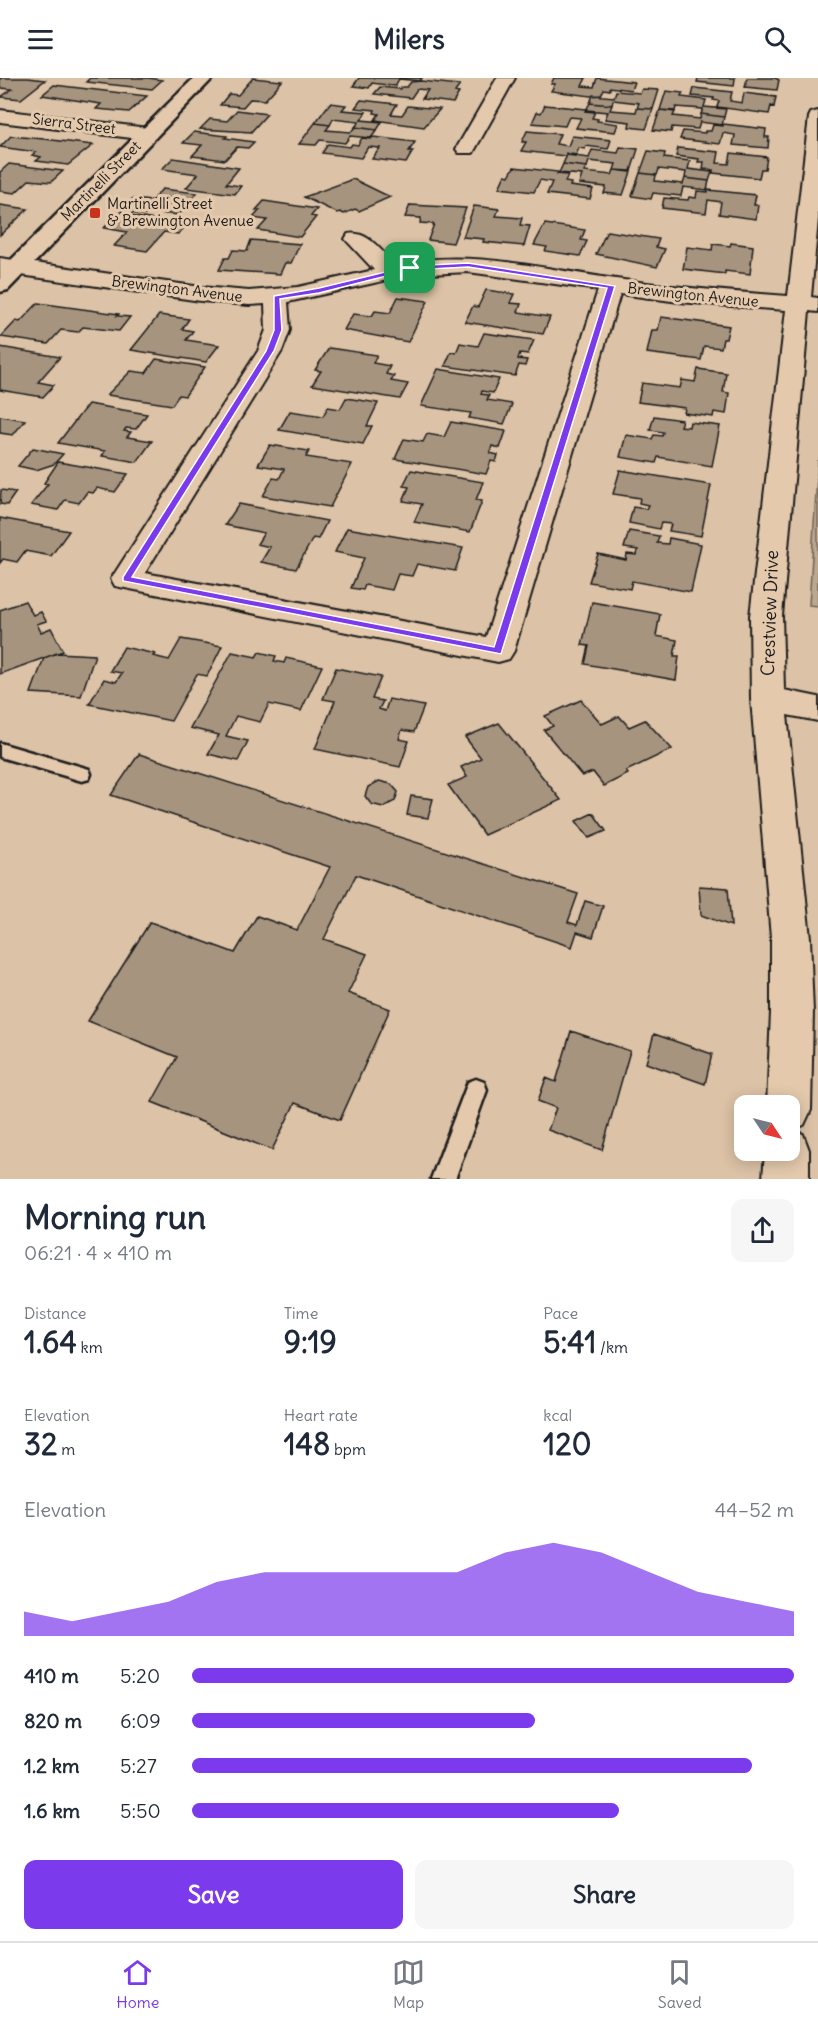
<!DOCTYPE html>
<html lang="en">
<head>
<meta charset="utf-8">
<style>
  :root { --surface:#fff; --page:#f6f6f7; --text:#1f2937; --muted:#747a83; --line:#e0e1e3; --accent:#7c3aed }
  body { margin:0; font-family:Delius,sans-serif; background:var(--page); color:var(--text); height:100vh; display:flex; flex-direction:column; font-size:22px; white-space:nowrap }
  * { box-sizing:border-box; margin:0 }
  p { font-size:20px; color:var(--muted) }
  .icon { flex:none; width:33px; height:33px; fill:none; stroke:currentColor; stroke-width:2; stroke-linecap:round; stroke-linejoin:round }
  .map { position:relative; height:1101px; overflow:hidden }
  .side { display:flex; flex-direction:column; background:var(--surface); flex:1 }
  .side>* { flex:none }
  .needle { width:39px; rotate:125deg }
  .controls { position:absolute; left:734px; top:1017px; display:grid; gap:12px }
  .controls a { display:grid; place-items:center; width:66px; height:66px; border-radius:12px; background:var(--surface); box-shadow:0 3px 15px #0003; font-size:30px }
  .pin { position:absolute; display:grid; place-items:center; width:51px; height:51px; color:#fff; margin:-26px; border-radius:12px; box-shadow:0 3px 9px #0006 }
  .round { display:grid; place-items:center; flex:none; width:63px; height:63px; border-radius:12px; background:var(--page) }
  .headline { display:flex; align-items:center; justify-content:space-between; height:102px; padding:0 24px }
  h1 { font-size:33px; font-weight:700; line-height:45px }
  .metrics { display:grid; grid-template-columns:repeat(3,1fr); gap:9px; height:102px; padding:6px 24px }
  .metrics div { display:grid; align-content:center }
  .metrics b { font-size:30px; font-weight:700 }
  .metrics small { font-size:16px; font-weight:400 }
  .metrics p { font-size:16px }
  .chart { height:168px; padding:12px 24px }
  .chart p { display:flex; justify-content:space-between }
  .chart svg { width:100%; height:108px; margin-top:6px; fill:var(--accent); opacity:.7 }
  .primary-button { display:flex; gap:12px; margin-top:auto; padding:12px 24px }
  .primary-button a { flex:1; height:69px; border-radius:12px; background:var(--accent); color:#fff; font-size:24px; font-weight:700; line-height:69px; text-align:center }
  .primary-button a+a { background:var(--page); color:var(--text) }
  ul { padding:0 24px; list-style:none; font-size:20px }
  li { display:grid; grid-template-columns:96px 72px 1fr; align-items:center; height:45px }
  li i { height:15px; border-radius:8px; background:var(--accent) }
  header { display:flex; justify-content:space-between; align-items:center; height:78px; padding:0 24px; background:var(--surface); font-size:27px; font-weight:700 }
  .dock { display:flex; justify-content:space-around; align-items:center; height:84px; border-top:2px solid var(--line); background:var(--surface); font-size:16px; color:var(--muted) }
  .dock a { display:grid; justify-items:center; gap:3px }
  .dock .current { color:var(--accent) }
  .map>svg:first-child { display:block }
  .green { fill:#bca78f; stroke:#6c6256; stroke-width:1.5 }
  .building { fill:#a6947f; stroke:#1c1c1c; stroke-width:1.5 }
  .lines { fill:none; stroke-linecap:round; stroke-linejoin:round }
  .lane-casing { stroke:#1c1c1c; stroke-width:5 }
  .street-casing { stroke:#1c1c1c; stroke-width:4 }
  .secondary-casing { stroke:#1c1c1c; stroke-width:5 }
  .lane { fill:#e4c9ac; fill-rule:evenodd }
  .street { fill:#e4c9ac; fill-rule:evenodd }
  .secondary { fill:#e4c9ac; fill-rule:evenodd }
  .route { fill:#7c3aed; stroke:#fff; stroke-width:1.5; fill-rule:evenodd }
  .poi-dot { fill:#c8321e; stroke:#e4c9ac; stroke-width:2 }
  .labels { text-anchor:middle; stroke-width:6; stroke-linejoin:round; paint-order:stroke }
  .far-street-label { font-size:15px; fill:#1c1c1c; stroke:#e4c9ac }
  .far-poi-label { font-size:15px; fill:#1c1c1c; stroke:#e4c9ac; text-anchor:start }
  .street-label { font-size:18px; fill:#1c1c1c; stroke:#e4c9ac }
</style>
</head>
<body>
<header><svg class="icon" aria-label="menu" viewBox="0 0 24 24"><path d="M4 6h16M4 12h16M4 18h16"/></svg>Milers<svg class="icon" aria-label="search" viewBox="0 0 24 24"><circle cx="10" cy="10" r="6"/><path d="M15 15l6 6"/></svg></header>
<div class="map">
<svg width="818" height="1101" viewBox="0 0 818 1101">
  <rect width="100%" height="100%" fill="#dcc2a6"/>
  <filter id="ink" filterUnits="userSpaceOnUse"><feTurbulence type="fractalNoise" baseFrequency=".0167" numOctaves="2"/><feDisplacementMap in="SourceGraphic" scale="12" xChannelSelector="R" yChannelSelector="G"/><feConvolveMatrix kernelMatrix="1 2 1 2 8 2 1 2 1" color-interpolation-filters="sRGB"/></filter>
  <g filter="url(#ink)">
    <!-- green -->
    <path class="green" d="M818,382v146l-9,-1z"/>
    <!-- building -->
    <path class="building" d="M0,0h28l17,2 -24,19 -20,-2 11,-8 -12,-1z
      M90,0h58l14,2 -10,9 -66,-7z
      M253,0l29,3 -17,19 -15,-1 -7,8 -23,-2 9,-11 9,1z
      M359,0h63l-2,3 -21,-2 -4,7 -23,-3 -3,5 -16,-2z
      M554,0h32l-4,8 12,1 3,-9 37,4 -3,8 -21,-3v3l-6,-1 -3,6 -10,1 -40,-5 4,-7h-4z
      M698,0h37l-1,8 -37,-4z
      M747,0h28l4,2 -2,10 -32,-3z
      M421,3l39,4 -5,7 4,1 -6,10 -31,-4 6,-9 -11,-1 -6,9 -37,-4 6,-7 20,2 2,-2h5l4,-5z
      M54,7l93,11 -18,16 -33,-3 5,-5 -59,-9z
      M694,10l38,4 -2,9 12,2 2,-10 32,4 -2,10 -3,-1 -2,8 -52,-7 2,-6 -6,-1 1,-2 -22,-2z
      M642,11l17,1 -6,19 -16,-1 2,-5 -26,-3 -1,5 -22,-2 3,-8 21,2 2,-6 24,2z
      M666,13l17,2 -2,4 25,3 -2,7 22,2 -2,8 -23,-3 2,-5 -27,-2 -1,4 -15,-1z
      M361,22l36,4 -6,10 11,1 6,-9 32,3 -16,18 -49,-7 4,-6 -5,-1 1,-3 -20,-2z
      M330,25l16,2 -4,5 24,2 -5,8 21,2 -5,8 -22,-3 4,-5 -26,-3 -3,6 -15,-2z
      M590,25l22,2 -2,5 26,2 1,-4 16,1 -7,20 -17,-2 1,-5 -25,-3 3,-7 -22,-2z
      M545,27l41,4 -1,2 10,1 -3,6 6,1 -1,2 21,3 -3,8 -39,-4 5,-10 -12,-1 -4,9 -33,-3 5,-11 4,1z
      M237,32l30,4 -16,18 -51,-3 10,-10 17,2z
      M660,32l15,2 -2,4 27,3 1,-5 23,3 -2,8 -22,-3 -2,7 -26,-2 -1,5 -18,-2z
      M315,45l15,2 -4,5 25,2 4,-5 22,3 -6,8 -21,-2 -5,7 -25,-3 -4,5 -17,-1z
      M723,46l43,5 -1,8h4l-1,11 -35,-3 2,-10 -12,-2 -3,11 -40,-5 3,-8 22,2v-2h6l2,-6 10,1z
      M527,53l33,3 -4,10 12,2 4,-10 39,4 -3,9 -22,-3 -1,3 -6,-1 -3,7 -10,-2 -1,3 -44,-5 5,-9h-4z
      M194,54l33,4 -2,2 29,4 -6,6 -11,-1 -12,13 -33,-4 10,-11 -19,-2z
      M11,58l33,3 49,6 -25,20 -32,-4 5,-4 -9,-2 4,-3 -36,-5z
      M373,59l42,5 -6,9h4l-7,12 -34,-4 8,-11 -12,-1 -7,11 -39,-5 6,-9 22,3 2,-3 6,1 4,-7 9,1z
      M620,69l18,2 -7,22 -17,-1 2,-6 -27,-3 -2,6 -24,-3 4,-9 22,3 3,-8 26,3z
      M678,70l41,4 -2,11 12,1 2,-11 36,4 -2,12h-4l-2,9 -46,-5v-3l-10,-1 1,-7h-6l1,-3 -23,-3z
      M648,73l17,2 -1,5 26,3 -2,8 24,3 -3,9 -24,-3 1,-6 -27,-3 -2,6 -17,-2z
      M173,80l66,10 -13,16 15,2 -6,8 -49,-6 12,-14 -36,-5z
      M9,86l54,7 -12,11 -22,-2 -14,13 -15,-2v-19z
      M563,86l24,3 -3,5 28,3 2,-5 17,2 -8,23 -19,-2 2,-6 -27,-3 3,-9 -23,-2z
      M514,89l44,5 -1,2 11,1 -3,7 6,1 -1,3 23,3 -3,10 -43,-5 5,-12 -12,-2 -6,12 -35,-4 6,-13 4,1z
      M640,95l16,2 -1,6 28,3 2,-6 24,3 -2,9 -24,-3 -2,9 -28,-3 -2,6 -19,-3z
      M353,101l37,18 -31,14 -4,-2 -11,5 -4,-2 -3,1 -33,-16z
      M162,111l35,4 -18,22 -32,-3 -2,3 -24,-3 11,-13 20,2z
      M708,112l48,5 -2,10h4l-2,14 -37,-5 2,-12 -13,-2 -2,13 -44,-5 2,-10 24,2 1,-3 7,1 1,-7 11,1z
      M264,123l53,8 -6,7 5,1 -16,20 -42,-7 9,-10 -14,-2 7,-8h-4z
      M0,127l28,4 -28,26z
      M410,127l56,3 -13,35 -25,-3 6,-16 -14,-1 1,-5 -16,-1z
      M474,128l25,3 -3,7 26,2 -2,7 10,1 -6,20 -41,-4 1,-3 -21,-2z
      M118,136l69,11 -9,9 -14,-2 -17,19 -33,-5 13,-14 -23,-4z
      M545,146l40,6 -4,10 6,1 -7,15 -35,-5 2,-4 -13,-2z
      M607,153l52,8 -3,8 9,2 -8,18 -61,-13z
      M251,162l49,4 -9,19h-6l-5,11 -61,-4 6,-12h4l4,-8 14,1z
      M731,165l22,3 -3,28 -25,-3v3l-42,-5 4,-22 25,3 1,-6 17,2z
      M486,212l28,4 -4,9 11,1 -3,8 32,5 -7,17 -78,-12 8,-16 5,1z
      M398,219l30,4 -20,41 -64,-12 9,-16 19,2 3,-5 15,2z
      M38,225l81,11 -2,2 13,1 -11,14 -36,-4 -5,5 -17,-2 -13,14 -47,-7 15,-16 4,1z
      M159,237l30,4 -7,10 11,2 -7,9 33,5 -13,17 -75,-12z
      M661,239l68,9 -3,13h-3l-2,9 -17,-2 -3,14 -54,-7 5,-23h6z
      M484,255l50,7 -6,14 -8,-1 -2,6 9,1 -2,6 -6,-1 -4,11 -70,-10 6,-14 5,1 4,-10 18,3z
      M0,269l60,10 -22,25 16,3 -11,12 -43,-7z
      M329,270l48,7 -4,8 17,3 -4,8 8,2 -3,5 17,3 -8,15 -88,-14 9,-14 -6,-1z
      M156,281l49,8 -20,29 -6,-1 -7,10 -65,-10 24,-24 15,2z
      M438,291l61,10 -6,14 -11,-2 -1,3 8,1 -2,5 25,4 -8,20 -35,-6 2,-5 -50,-7z
      M698,291l28,4 -3,19 6,1 -3,21 -12,-2 -1,5 -29,-4 1,-5 -47,-6 4,-19 38,5 2,-8 13,2z
      M346,320l32,5 -11,23h5l-9,18 -84,-14 11,-19 33,5 5,-9 12,2z
      M88,326l59,10 -11,15 -10,-1 -2,3 7,1 -4,5 25,4 -15,21 -35,-6 3,-5 -47,-8z
      M0,338l25,4 -12,15 -13,-2z
      M654,338l28,4 -2,6 9,1 1,-5 30,4 -8,40 -54,-9 -2,6 -36,-6 6,-22 26,4 2,-4 8,1 1,-4 -13,-2z
      M451,344l55,9 -6,17 -8,-2 -2,7 8,2 -2,7 -5,-1 -5,13 -91,-15 9,-20 19,3 4,-8 17,3z
      M270,367l39,6 -3,6 46,7 -22,43 -67,-11 10,-18 6,1 5,-10 -26,-4z
      M33,370l30,6 -9,10 -18,6 -18,-4z
      M58,384l70,12 -13,18 -18,-4 -4,5 -6,-1 -8,11 -14,-3 -7,10 -27,-5 17,-21 -4,-1z
      M411,392l72,12 -7,18 6,1 -12,31 -56,-10 8,-18 -19,-3 6,-14 -6,-1z
      M620,392l91,15 -10,51 -32,-5 2,-7 -10,-1 -2,6 -30,-6 4,-16 13,2 2,-4 -9,-2 1,-5 -27,-4z
      M1,412l15,2 -9,13 -7,-1z
      M239,426l88,17 -9,18 -5,-1 -17,31 -35,-7 9,-15 -13,-3 7,-11 -39,-8z
      M0,440l69,13 -18,25 -26,-5 -8,11 -14,-3 -3,4z
      M347,450l116,20 -8,23 -38,-7 -5,12 -14,-2 -6,16 -27,-5 -2,5 -12,-2 13,-30 -29,-6z
      M629,453l30,5 -2,7 11,1 1,-6 32,6 -10,48 -59,-11 -2,8 -41,-7 9,-28 28,6 1,-6 10,1 1,-5 -14,-2z
      M25,523l8,14 8,-3 5,9 -9,3 4,8 10,-4 12,23 -63,23v-64z
      M592,524l68,12 -4,22 21,4 -3,16h5l-3,24 -91,-16 4,-18 -7,-1z
      M181,561l41,7 -15,30 -10,-2 -26,47 -82,-17 15,-25 12,3 6,-9 -12,-2 14,-24 31,7 -2,2 16,4z
      M232,574l24,5 3,-5 17,4 -2,5 10,2 2,-5 36,8 -21,45 -32,-7 -9,18 -24,-6 -10,20 22,5 -10,20 -30,-7 11,-19 -29,-7z
      M57,575l38,2 -14,41 -50,-3 13,-35z
      M336,590l45,9 -9,22 11,2 -4,8 6,2 4,-12 35,7 -10,26 -12,-2 -3,9 10,2 -9,26 -85,-18 20,-48 -12,-2z
      M581,622l21,24 17,-8 10,11 16,-7 27,29 -46,22 2,3 -24,12 -11,-14 -11,4 -38,-46 9,-4 -8,-10z
      M499,645l62,77 -77,35 -36,-50 19,-8 -6,-10 20,-9 -16,-21z
      M139,676l439,140 -10,28 9,3 8,-24 18,5 -10,31 -16,-5 -5,15 -216,-72 -32,64 43,15 -19,39 42,16 -50,111 -45,-17 -23,47 -120,-48 25,-45 -89,-36 62,-99 85,31 22,-37 40,14 33,-63 -219,-72z
      M379,703l12,3 7,8 -3,9 -12,6 -12,-3 -6,-8 3,-9z
      M411,718l22,3 -5,19 -21,-3z
      M593,735l13,18 -17,7 -13,-17z
      M699,808l29,2 3,38 -30,-11z
      M571,953l59,20 -28,99 -54,-20 8,-22 -18,-7 8,-23 10,4z
      M654,956l58,20 -7,30 -59,-21z"/>
    <g class="lines">
      <!-- lane casing -->
      <g class="lane-casing">
        <path id="lane" d="M0,665l89,26 2,5 -2,5 -7,2 -82,-24z
          M476,1001l8,3 3,8 -32,89h-24l37,-97z"/>
      </g>
      <!-- street casing -->
      <g class="street-casing">
        <path id="street" d="M497,0h18l-42,75h-14l-3,-4z
          M0,32l148,18 7,2 3,4 -3,4 -7,2 -148,-18z
          M818,33v108l-7,78 7,1v14l-9,-1 -27,305 2,74 34,7v24l-31,-6 23,223 3,74 -2,98 -7,15 -12,5 11,4 6,16v29h-46l2,-29h24v-44h-22l4,-94v-74l-20,-239 -1,-83 36,-306 -107,-8 -59,-8 -106,357 -5,8 -11,3 -383,-76 -4,-7 147,-228 8,-21 -1,-26 -16,1 -48,-4 -201,-29v-14l201,29 48,4 49,-4 76,-17 -29,-31 3,-5c20,-4 34,18 47,31 71,-17 149,4 221,14 57,8 114,13 172,17l21,-179 2,-4zM468,194l130,18 -112,347 -341,-64 137,-222 8,-21 -2,-28 122,-27z"/>
      </g>
      <!-- secondary casing -->
      <g class="secondary-casing">
        <path id="secondary" d="M194,0h19l-205,212 -8,2v-21z"/>
      </g>
      <!-- lane -->
      <use href="#lane" class="lane"/>
      <!-- street -->
      <use href="#street" class="street"/>
      <!-- secondary -->
      <use href="#secondary" class="secondary"/>
    </g>
  </g>
  <!-- route -->
  <path class="route" d="M468,185l147,23 -114,368 -378,-73v-4l143,-226 8,-21v-34l45,-8 91,-22zM468,189l139,21 -113,359 -362,-70 142,-226 8,-21 -2,-31 39,-6 91,-23z"/>
  <!-- markers -->
  <rect class="poi-dot" x="89" y="129" width="12" height="12" rx="3"/>
  <g class="labels">
    <!-- far-street labels -->
    <g class="far-street-label">
      <text transform="translate(74 46) rotate(7)" y="5">Sierra Street</text>
      <text transform="translate(101 103) rotate(-45)" y="5">Martinelli Street</text>
      <text transform="translate(177 211) rotate(7)" y="5">Brewington Avenue</text>
      <text transform="translate(693 217) rotate(6)" y="5">Brewington Avenue</text>
    </g>
    <!-- far-poi labels -->
    <g class="far-poi-label">
      <text x="107" y="131">Martinelli Street<tspan x="107" dy="17">&amp; Brewington Avenue</tspan></text>
    </g>
    <!-- street labels -->
    <g class="street-label">
      <text transform="translate(770 535) rotate(-88)" y="6">Crestview Drive</text>
    </g>
  </g>
</svg>
<div class="controls">
<a><svg class="needle" viewBox="-14 -14 28 28"><path d="M0-13l5 13h-10z" fill="#e53935"/><path d="M0 13l5-13h-10z" fill="#747a83"/></svg></a>
</div>
<div class="pin" style="left:410px;top:190px;background:#1e9e55"><svg class="icon" aria-label="arrive" viewBox="0 0 24 24"><path d="M6 21V4h12l-3 4 3 4H6"/></svg></div>
</div>
<section class="side">
<div class="headline"><div><h1>Morning run</h1><p>06:21 · 4 × 410 m</p></div><a class="round"><svg class="icon" aria-label="share" viewBox="0 0 24 24"><path d="M12 15V3M7 8l5-5 5 5M5 13v7h14v-7"/></svg></a></div>
<div class="metrics">
<div><p>Distance</p><b>1.64<small> km</small></b></div>
<div><p>Time</p><b>9:19</b></div>
<div><p>Pace</p><b>5:41<small> /km</small></b></div>
</div>
<div class="metrics">
<div><p>Elevation</p><b>32<small> m</small></b></div>
<div><p>Heart rate</p><b>148<small> bpm</small></b></div>
<div><p>kcal</p><b>120</b></div>
</div>
<div class="chart"><p><span>Elevation</span>44–52 m</p>
<svg viewBox="0 0 160 44" preserveAspectRatio="none"><path d="M0 44V34L10 38L20 34L30 30L40 22L50 18L60 18L70 18L80 18L90 18L100 10L110 6L120 10L130 18L140 26L150 30L160 34V44z"/></svg>
</div>
<ul>
<li><b>410 m</b>5:20<i style="width:100%"></i></li>
<li><b>820 m</b>6:09<i style="width:57%"></i></li>
<li><b>1.2 km</b>5:27<i style="width:93%"></i></li>
<li><b>1.6 km</b>5:50<i style="width:71%"></i></li>
</ul>
<div class="primary-button"><a>Save</a><a>Share</a></div>
</section>
<nav class="dock">
<a class="current"><svg class="icon" aria-label="home" viewBox="0 0 24 24"><path d="M3 11l9-7 9 7M6 9v11h12V9"/></svg>Home</a>
<a><svg class="icon" aria-label="map" viewBox="0 0 24 24"><path d="M3 6l6-2 6 2 6-2v14l-6 2-6-2-6 2zM9 4v14M15 6v14"/></svg>Map</a>
<a><svg class="icon" aria-label="saved" viewBox="0 0 24 24"><path d="M7 4h10v16l-5-4-5 4z"/></svg>Saved</a>
</nav>
</body>
</html>
